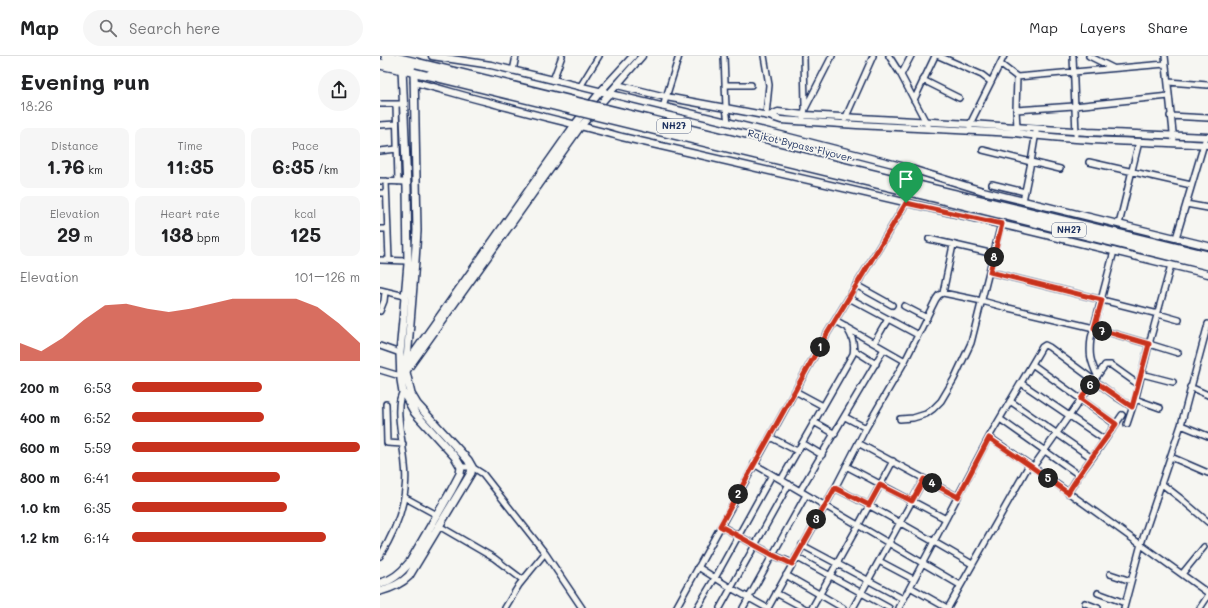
<!DOCTYPE html>
<html lang="en">
<head>
<meta charset="utf-8">
<style>
  :root { --surface:#fff; --page:#f6f6f6; --text:#202124; --muted:#757577; --line:#e0e0e0; --accent:#c8321e }
  body { margin:0; font-family:Mali,sans-serif; background:var(--page); color:var(--text); height:100vh; display:flex; flex-direction:column; font-size:15px; white-space:nowrap }
  * { box-sizing:border-box; margin:0 }
  p { font-size:13px; color:var(--muted) }
  .icon { flex:none; width:22px; height:22px; fill:none; stroke:currentColor; stroke-width:2; stroke-linecap:round; stroke-linejoin:round }
  .map { position:relative; flex:1; overflow:hidden }
  .sheet { display:flex; flex-direction:column; background:var(--surface); width:380px }
  .sheet>* { flex:none }
  .pin { position:absolute; display:grid; place-items:center; width:34px; height:34px; color:#fff; margin:-41px -17px; border-radius:50% 50% 50% 0; rotate:-45deg; box-shadow:0 0 4px #0007 }
  .pin .icon { rotate:45deg }
  .km { position:absolute; width:20px; height:20px; margin:-10px; border-radius:50%; background:#222; color:#fff; font-size:11px; line-height:20px; text-align:center }
  .round { display:grid; place-items:center; flex:none; width:42px; height:42px; border-radius:21px; background:var(--page) }
  .head { display:flex; align-items:center; justify-content:space-between; height:68px; padding:0 20px }
  h1 { font-size:22px; font-weight:700; line-height:30px }
  .stats { display:grid; grid-template-columns:repeat(3,1fr); gap:6px; height:68px; padding:4px 20px }
  .stats div { display:grid; align-content:center; border-radius:8px; background:var(--page); text-align:center }
  .stats b { font-size:20px; font-weight:700 }
  .stats small { font-size:11px; font-weight:400 }
  .stats p { font-size:11px }
  .chart { height:112px; padding:8px 20px }
  .chart p { display:flex; justify-content:space-between }
  .chart svg { width:100%; height:72px; margin-top:4px; fill:var(--accent); opacity:.7 }
  ul { padding:0 20px; list-style:none; font-size:13px }
  li { display:grid; grid-template-columns:64px 48px 1fr; align-items:center; height:30px }
  li i { height:10px; border-radius:5px; background:var(--accent) }
  header { display:flex; align-items:center; gap:24px; box-sizing:border-box; height:56px; padding:0 20px; background:var(--surface); border-bottom:1px solid var(--line) }
  header strong { font-size:19px }
  nav { display:flex; gap:22px; margin-inline-start:auto; font-size:14px }
  .search { width:280px; height:36px; background:var(--page); display:flex; align-items:center; gap:10px; box-sizing:border-box; padding:0 14px; border-radius:22px; color:var(--muted); font-size:15px }
  main { display:flex; flex:1; min-height:0 }
  .map>svg:first-child { display:block }
  .lines { fill:none; stroke-linecap:round; stroke-linejoin:round }
  .minor-casing { stroke:#1b2f5e; stroke-width:8 }
  .tertiary-casing { stroke:#1b2f5e; stroke-width:9 }
  .secondary-casing { stroke:#1b2f5e; stroke-width:10 }
  .trunk-casing { stroke:#1b2f5e; stroke-width:12 }
  .minor { stroke:#f6f6f2; stroke-width:5 }
  .tertiary { stroke:#f6f6f2; stroke-width:6 }
  .secondary { stroke:#f6f6f2; stroke-width:7 }
  .trunk { stroke:#f6f6f2; stroke-width:9 }
  .trunk-bridge-casing { stroke:#1b2f5e; stroke-width:12; stroke-linecap:butt }
  .trunk-bridge { stroke:#f6f6f2; stroke-width:9 }
  .route-casing { stroke:#fff; stroke-width:8 }
  .route { stroke:#c8321e; stroke-width:5 }
  .labels { text-anchor:middle; stroke-width:3.5; stroke-linejoin:round; paint-order:stroke }
  .shield { fill:#f6f6f2; stroke:#5d6b8a; stroke-width:1 }
  .shield-label { font-size:9px; font-weight:bold; fill:#1b2f5e }
  .street-label { font-size:10px; fill:#1b2f5e; stroke:#f6f6f2 }
</style>
</head>
<body>
<header>
<strong>Map</strong>
<div class="search"><svg class="icon" aria-label="search" viewBox="0 0 24 24"><circle cx="10" cy="10" r="6"/><path d="M15 15l6 6"/></svg>Search here</div>
<nav><a>Map</a><a>Layers</a><a>Share</a></nav>
</header>
<main>
<section class="sheet">
<div class="head"><div><h1>Evening run</h1><p>18:26</p></div><a class="round"><svg class="icon" aria-label="share" viewBox="0 0 24 24"><path d="M12 15V3M7 8l5-5 5 5M5 13v7h14v-7"/></svg></a></div>
<div class="stats">
<div><p>Distance</p><b>1.76<small> km</small></b></div>
<div><p>Time</p><b>11:35</b></div>
<div><p>Pace</p><b>6:35<small> /km</small></b></div>
</div>
<div class="stats">
<div><p>Elevation</p><b>29<small> m</small></b></div>
<div><p>Heart rate</p><b>138<small> bpm</small></b></div>
<div><p>kcal</p><b>125</b></div>
</div>
<div class="chart"><p><span>Elevation</span>101–126 m</p>
<svg viewBox="0 0 160 44" preserveAspectRatio="none"><path d="M0 44V33L10 38L20 30L30 19L40 10L50 9L60 12L70 14L80 12L90 9L100 6L110 6L120 6L130 6L140 11L150 21L160 33V44z"/></svg>
</div>
<ul>
<li><b>200 m</b>6:53<i style="width:57%"></i></li>
<li><b>400 m</b>6:52<i style="width:58%"></i></li>
<li><b>600 m</b>5:59<i style="width:100%"></i></li>
<li><b>800 m</b>6:41<i style="width:65%"></i></li>
<li><b>1.0 km</b>6:35<i style="width:68%"></i></li>
<li><b>1.2 km</b>6:14<i style="width:85%"></i></li>
</ul>
</section>
<div class="map">
<svg width="828" height="552" viewBox="0 0 828 552">
  <rect width="100%" height="100%" fill="#f6f6f2"/>
  <filter id="ink" filterUnits="userSpaceOnUse"><feTurbulence type="fractalNoise" baseFrequency=".025" numOctaves="2"/><feDisplacementMap in="SourceGraphic" scale="8" xChannelSelector="R" yChannelSelector="G"/><feConvolveMatrix kernelMatrix="1 2 1 2 8 2 1 2 1" color-interpolation-filters="sRGB"/></filter>
  <g filter="url(#ink)">
    <g class="lines">
      <!-- minor casing -->
      <g class="minor-casing">
        <path id="minor" d="M344,0l2,52 2,14
          M384,0l5,29 -3,30
          M424,0l1,51
          M509,0l12,19
          M531,0l-10,19 28,53
          M559,0l43,19 9,7
          M693,0l3,79
          M709,0l24,12
          M785,0l9,86
          M620,8l17,13
          M133,15l3,-15
          M173,24l9,-24
          M543,24l36,18
          M788,26l40,3
          M345,29h26
          M200,31l19,-31
          M534,44l21,-44
          M0,48h24
          M16,48l2,78
          M283,51l16,-51
          M636,54l58,-4 95,-10
          M790,60l38,2
          M423,62l2,-9 27,-53
          M465,63l28,-63
          M0,69l16,-1
          M590,71v-3l34,-68
          M637,71l-1,-17 1,-33 148,-13
          M656,76l-5,30 29,7
          M603,94l48,12 -8,39
          M0,95l17,-2
          M709,106l102,23
          M0,125l26,1
          M6,125l3,79
          M612,128l33,8
          M0,137h6
          M806,148l22,4
          M739,168c7,-27 13,-55 20,-82
          M0,173h7
          M796,182l30,-101
          M549,183l65,15
          M0,204l27,1
          M610,216l168,42 21,6
          M476,229l36,20
          M0,234l25,6
          M563,237l10,-48
          M469,242l69,37
          M524,250l23,12
          M0,255l4,-10 1,-9
          M455,265l70,40
          M494,287l14,-24
          M0,290l20,7
          M474,294l22,14
          M652,308l83,60
          M0,314l20,6
          M762,318l31,8
          M717,319c-7,-15 -8,-21 -6,-37l23,-87
          M641,327l84,57
          M810,331l18,8
          M415,335l28,15
          M755,343l25,9
          M630,345l82,57
          M6,348l1,39 16,1
          M465,361l21,11
          M520,363l13,-1 13,-4 7,-5 8,-8 13,-22 17,-36 30,-119
          M620,363l79,56 -11,18
          M434,366l21,12
          M747,368l9,-27 13,-53 29,9
          M801,369l27,11
          M390,381l27,14
          M609,381l53,-90 3,-2 4,2 69,51 14,9
          M422,387l20,12
          M478,387l100,54
          M791,401l37,16
          M374,408l206,121
          M466,410l100,53
          M81,411h11l11,7 62,79 37,55
          M653,411l72,-102h6l28,20
          M699,419l19,-25 24,-35
          M401,424l72,-126c2,-11 -1,-18 -7,-27
          M782,428l18,14 28,24
          M455,432c47,23 92,50 137,76
          M420,435l84,-142
          M24,441l33,18
          M59,470l55,32 29,22
          M341,470l52,29 19,8
          M422,489l101,54
          M0,500c13,-21 23,-43 25,-67 1,-8 1,-16 0,-24 -1,-18 -12,-60 -2,-73
          M416,501l93,51
          M499,505l34,18
          M318,511l33,21 36,20
          M730,518l21,7
          M802,518l22,-27
          M406,519l57,33
          M530,531l37,21
          M396,537l28,15
          M718,537l27,10
          M705,547l13,5
          M125,552l14,-23 26,-32
          M296,552l146,-266 84,-139
          M317,552l18,-30 57,-103
          M340,552l69,-124
          M363,552l63,-113
          M388,552l67,-120 31,-60 39,-67 31,-62 3,-4 4,-2 39,8 22,6 90,21 55,16 22,-79
          M432,552l46,-82 35,-65
          M473,552l71,-129
          M519,552l90,-171 44,30 175,126
          M568,552l81,-143
          M744,552l17,-64 40,-119 27,-101
          M820,552l8,-12"/>
      </g>
      <!-- tertiary casing -->
      <g class="tertiary-casing">
        <path id="tertiary" d="M52,0l59,9 290,70 124,32 78,24 225,55
          M34,26c25,6 49,14 74,20 44,12 89,23 134,35l408,94 178,43
          M237,29l49,12 103,19 12,4 76,5 159,8c63,9 128,8 192,12
          M389,60l9,-4 26,3 166,9 118,8 120,5
          M26,308l169,-240 25,-32 33,-36
          M25,317l176,-247 61,-70"/>
      </g>
      <!-- secondary casing -->
      <g class="secondary-casing">
        <path id="secondary" d="M0,527c13,-2 22,-11 30,-21l41,-71 9,-17 1,-7 -6,-10 -40,-44 -12,-21 -2,-12 -1,-27 8,-89 -1,-76 -5,-120
          M0,535c11,-3 21,-7 29,-15l62,-103 1,-6 -4,-7 -51,-56 -6,-10 -5,-22 9,-111 2,-30 -3,-160"/>
      </g>
      <!-- trunk casing -->
      <g class="trunk-casing">
        <path id="trunk" d="M6,0l30,7
          M0,8l50,11
          M551,133l277,67
          M550,140l278,69"/>
      </g>
      <!-- minor -->
      <use href="#minor" class="minor"/>
      <!-- tertiary -->
      <use href="#tertiary" class="tertiary"/>
      <!-- secondary -->
      <use href="#secondary" class="secondary"/>
      <!-- trunk -->
      <use href="#trunk" class="trunk"/>
      <!-- trunk-bridge casing -->
      <g class="trunk-bridge-casing">
        <path id="trunk-bridge" d="M36,7l515,126
          M50,19l500,121"/>
      </g>
      <!-- trunk-bridge -->
      <use href="#trunk-bridge" class="trunk-bridge"/>
    </g>
  </g>
  <g class="lines" filter="url(#ink)">
    <!-- route casing -->
    <g class="route-casing">
      <path id="route" d="M526,147l96,21 -12,48 112,28 -8,28 55,16 -17,63 -39,-27 -12,19 35,25c-16,23 -34,45 -48,69l-39,-28 -40,-27 -31,59 -34,-18 -12,22 -32,-16 -11,20 -34,-17 -43,76 -19,-9 -53,-29 102,-184z"/>
    </g>
    <!-- route -->
    <use href="#route" class="route"/>
  </g>
  <g class="labels">
    <!-- shield labels -->
    <g class="shield">
      <rect x="277" y="63" width="34" height="14" rx="3"/>
      <rect x="672" y="167" width="34" height="14" rx="3"/>
    </g>
    <g class="shield-label">
      <text x="294" y="73">NH27</text>
      <text x="689" y="177">NH27</text>
    </g>
    <!-- street labels -->
    <g class="street-label">
      <text transform="translate(420 89) rotate(14)" y="4">Rajkot Bypass Flyover</text>
    </g>
  </g>
</svg>
<div class="pin" style="left:526px;top:147px;background:#1e9e55"><svg class="icon" aria-label="arrive" viewBox="0 0 24 24"><path d="M6 21V4h12l-3 4 3 4H6"/></svg></div>
<b class="km" style="left:440px;top:291px">1</b>
<b class="km" style="left:358px;top:438px">2</b>
<b class="km" style="left:436px;top:463px">3</b>
<b class="km" style="left:552px;top:427px">4</b>
<b class="km" style="left:668px;top:422px">5</b>
<b class="km" style="left:710px;top:329px">6</b>
<b class="km" style="left:722px;top:275px">7</b>
<b class="km" style="left:614px;top:201px">8</b>
</div>
</main>
</body>
</html>
